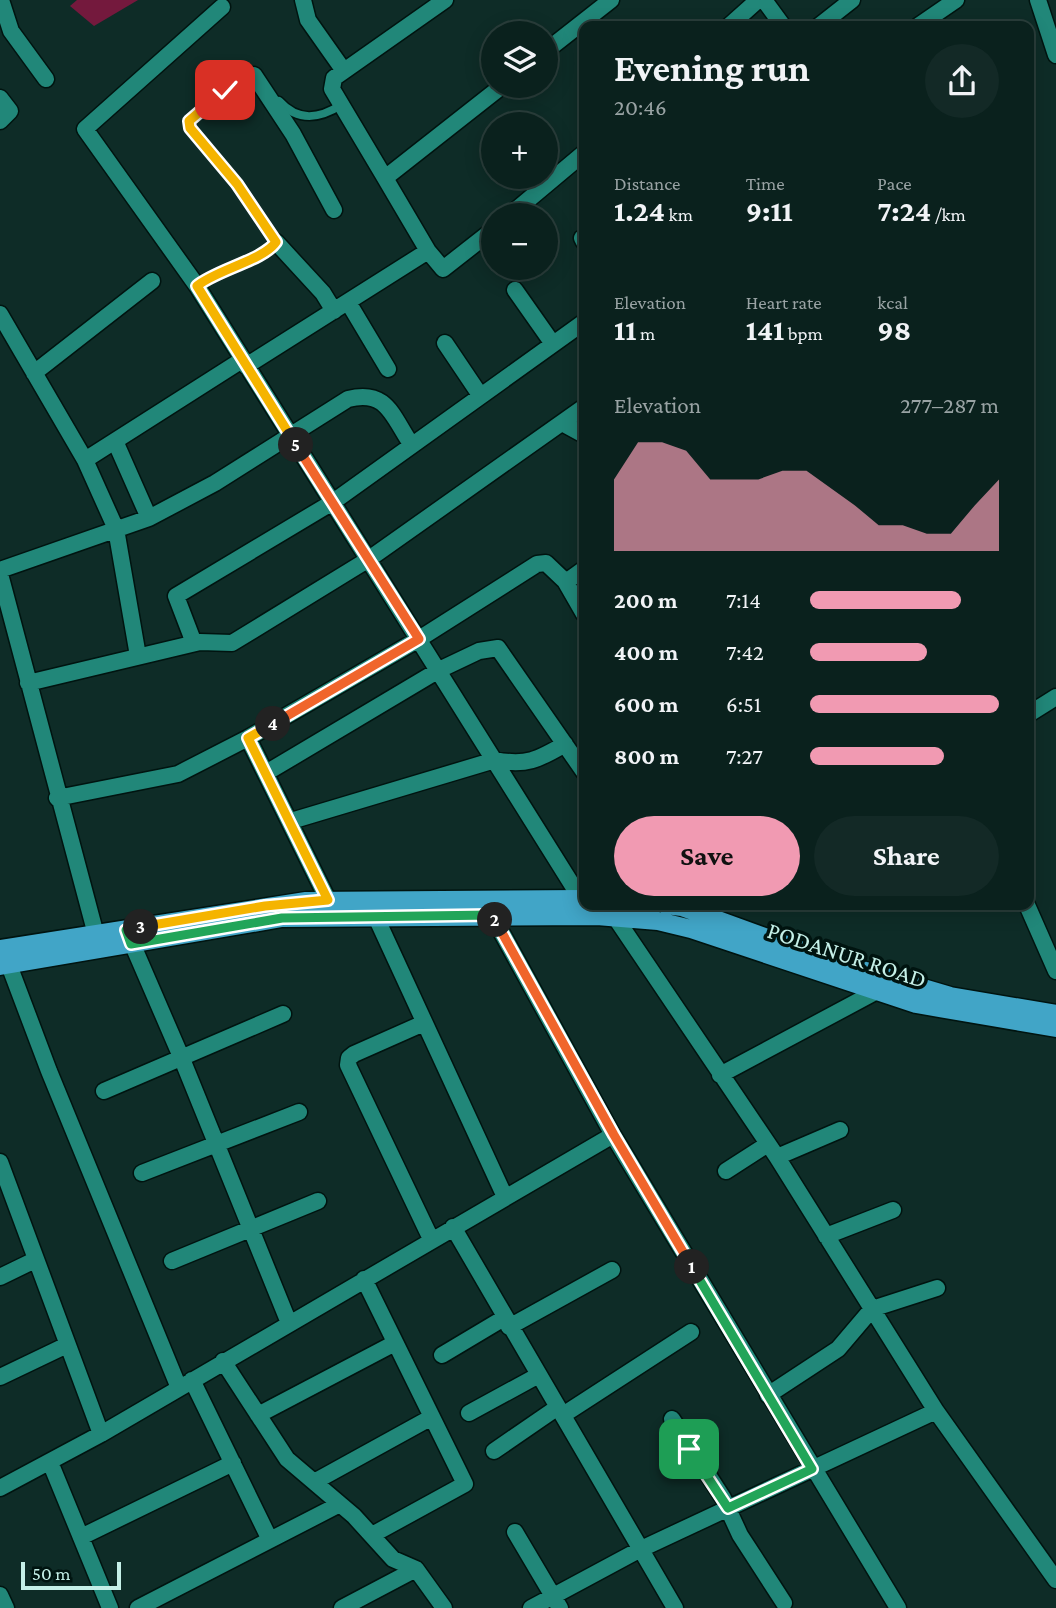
<!DOCTYPE html>
<html lang="en">
<head>
<meta charset="utf-8">
<style>
  :root { --surface:#0a211d; --page:#132926; --text:#f1f3f6; --muted:#99a3a4; --line:#2a3e3b; --accent:#f19ab2 }
  body { margin:0; font-family:"Crimson Pro",serif; background:var(--page); color:var(--text); height:100vh; display:flex; flex-direction:column; font-size:26px; white-space:nowrap }
  * { box-sizing:border-box; margin:0 }
  p { font-size:23px; color:var(--muted) }
  .icon { flex:none; width:38px; height:38px; fill:none; stroke:currentColor; stroke-width:2; stroke-linecap:round; stroke-linejoin:round }
  .map { position:relative; flex:1; overflow:hidden }
  .details { position:absolute; left:579px; top:21px; width:455px; height:889px; display:flex; flex-direction:column; background:var(--surface); border-radius:14px; box-shadow:0 4px 18px #0003,0 0 0 2px var(--line) }
  .details>* { flex:none }
  .buttons { position:absolute; left:481px; top:21px; display:grid; gap:14px }
  .buttons a { display:grid; place-items:center; width:77px; height:77px; border-radius:50%; background:var(--surface); box-shadow:0 4px 18px #0003,0 0 0 2px var(--line); font-size:35px }
  .scale { position:absolute; left:21px; bottom:18px; width:100px; box-sizing:border-box; padding-left:7px; border:4px solid #c5f0e8; border-top:0; font-size:19px; line-height:24px; white-space:nowrap; color:#c5f0e8; -webkit-text-stroke:5px #001410; paint-order:stroke }
  .pin { position:absolute; display:grid; place-items:center; width:60px; height:60px; color:#fff; margin:-30px; border-radius:14px; box-shadow:0 4px 10px #0006 }
  .km { position:absolute; width:35px; height:35px; margin:-18px; border-radius:50%; background:#222; color:#fff; font-size:19px; line-height:35px; text-align:center }
  .round { display:grid; place-items:center; flex:none; width:74px; height:74px; border-radius:37px; background:var(--page) }
  .summary { display:flex; align-items:center; justify-content:space-between; height:119px; padding:0 35px }
  h1 { font-size:38px; font-weight:700; line-height:52px }
  .figures { display:grid; grid-template-columns:repeat(3,1fr); gap:10px; height:119px; padding:7px 35px }
  .figures div { display:grid; align-content:center }
  .figures b { font-size:30px; font-weight:700 }
  .figures small { font-size:19px; font-weight:400 }
  .figures p { font-size:19px }
  .chart { height:196px; padding:14px 35px }
  .chart p { display:flex; justify-content:space-between }
  .chart svg { width:100%; height:126px; margin-top:7px; fill:var(--accent); opacity:.7 }
  .action { display:flex; gap:14px; margin-top:auto; padding:14px 35px }
  .action a { flex:1; height:80px; border-radius:42px; background:var(--accent); color:#111; font-size:28px; font-weight:700; line-height:80px; text-align:center }
  .action a+a { background:var(--page); color:var(--text) }
  ul { padding:0 35px; list-style:none; font-size:23px }
  li { display:grid; grid-template-columns:112px 84px 1fr; align-items:center; height:52px }
  li i { height:18px; border-radius:9px; background:var(--accent) }
  .map>svg:first-child { display:block }
  .green { fill:#74193d }
  .lines { fill:none; stroke-linecap:round; stroke-linejoin:round }
  .lane-casing { stroke:#001410; stroke-width:11 }
  .street-casing { stroke:#001410; stroke-width:19 }
  .primary-casing { stroke:#001410; stroke-width:21 }
  .lane { stroke:#218779; stroke-width:8 }
  .street { stroke:#218779; stroke-width:16 }
  .primary { stroke:#41a5c7; stroke-width:18 }
  .split-1-casing { stroke:#fff; stroke-width:14 }
  .split-2-casing { stroke:#fff; stroke-width:14 }
  .split-3-casing { stroke:#fff; stroke-width:14 }
  .split-4-casing { stroke:#fff; stroke-width:14 }
  .split-5-casing { stroke:#fff; stroke-width:14 }
  .split-6-casing { stroke:#fff; stroke-width:14 }
  .split-1 { stroke:#22a559; stroke-width:9 }
  .split-2 { stroke:#f0652b; stroke-width:9 }
  .split-3 { stroke:#22a559; stroke-width:9 }
  .split-4 { stroke:#f5b400; stroke-width:9 }
  .split-5 { stroke:#f0652b; stroke-width:9 }
  .split-6 { stroke:#f5b400; stroke-width:9 }
  .labels { text-anchor:middle; stroke-width:7; stroke-linejoin:round; paint-order:stroke }
  .street-label { font-size:24px; fill:#c5f0e8; stroke:#001410 }
</style>
</head>
<body>
<div class="map">
<svg width="1056" height="1608" viewBox="0 0 1056 1608">
  <rect width="100%" height="100%" fill="#0e2c27"/>
  <!-- green -->
  <path class="green" d="M77,0h61l-44,26 -24,-20z"/>
  <g class="lines">
    <!-- lane casing -->
    <g class="lane-casing">
      <path id="lane" d="M279,101c19,21 40,18 62,4
        M197,286c20,-16 66,-26 79,-44l-39,-58 -48,-56v-7l52,-44h15"/>
    </g>
    <!-- street casing -->
    <g class="street-casing">
      <path id="street" d="M1,0l10,31 35,48
        M303,0l5,20 36,51
        M764,0l19,26
        M1038,0l18,55
        M222,7l-137,122 112,157 384,613v10
        M729,26l29,-26
        M819,26l33,-26
        M918,26l38,-26
        M546,51l65,-51
        M254,75l39,59 41,76
        M0,98l10,13 -10,10
        M385,178l-53,-89 2,-11 111,-78
        M510,215l74,-62
        M582,238l2,4
        M276,242l47,51 11,18
        M428,251l15,18 51,-40
        M515,290l38,54
        M348,302l40,67
        M0,314l85,146 157,-100
        M445,343l35,52
        M246,366l182,-115 -43,-73 117,-92
        M34,373l118,-92
        M562,423l22,12
        M115,441l34,77
        M85,460l31,69 22,127
        M0,570l149,-52 66,-35 133,-84c39,-10 44,17 63,45
        M0,574l99,372
        M565,581l19,33
        M194,643l-18,-47 157,-94 251,-180
        M28,683l172,-41 32,1 137,-84 215,-152
        M1029,714l27,-17
        M248,738l80,162
        M266,773l173,-103 40,-19 19,-3 86,124
        M57,798l121,-24 70,-36 171,-99 118,-75 9,-1 20,19 18,-13
        M291,821l204,-61c31,6 43,0 70,-16
        M1027,905l29,66
        M375,915l130,282
        M128,934l54,125 107,264
        M9,965l40,106 130,317
        M424,1023l-70,31 -5,4 -1,7 83,174
        M720,1075l157,-84
        M104,1091l179,-77
        M613,1135l285,473
        M777,1157l63,-27
        M0,1162l101,272
        M726,1171l42,-27
        M142,1173l157,-61
        M453,1227l222,381
        M826,1236l67,-26
        M172,1261l146,-60
        M0,1277l35,-17
        M364,1279l101,205 -93,51
        M509,1327l103,-57
        M442,1355l62,-37
        M223,1361l64,98 67,57 39,43 23,10
        M0,1377l67,-32
        M192,1380l78,160
        M768,1395l70,-46 34,-40 65,-21
        M936,1411l120,169
        M469,1413l68,-37
        M258,1415l137,-72
        M563,1415l128,-83
        M672,1419l51,79 17,37 44,68
        M494,1451l64,-44
        M50,1462l60,146
        M314,1482l118,-65
        M0,1488l101,-54 512,-299 -121,-220
        M515,1532l45,76
        M81,1537l152,-74
        M0,1595l6,13
        M138,1608l202,-104
        M342,1608l74,-39 28,39
        M531,1608l108,-58 297,-139 -159,-254 -162,-240"/>
    </g>
    <!-- primary casing -->
    <g class="primary-casing">
      <path id="primary" d="M666,905l16,2 146,53 122,36 106,18
        M0,949l306,-48 278,-2
        M0,966l282,-48 315,-2 61,5 33,8 225,75 140,24"/>
    </g>
    <!-- lane -->
    <use href="#lane" class="lane"/>
    <!-- street -->
    <use href="#street" class="street"/>
    <!-- primary -->
    <use href="#primary" class="primary"/>
  </g>
  <g class="lines">
    <!-- split-1 casing -->
    <g class="split-1-casing">
      <path id="split-1" d="M689,1449l39,59 84,-39 -120,-202"/>
    </g>
    <!-- split-2 casing -->
    <g class="split-2-casing">
      <path id="split-2" d="M495,920l119,215 78,132"/>
    </g>
    <!-- split-3 casing -->
    <g class="split-3-casing">
      <path id="split-3" d="M141,927l-15,3 5,14 151,-26 210,-3 3,5"/>
    </g>
    <!-- split-4 casing -->
    <g class="split-4-casing">
      <path id="split-4" d="M141,927l124,-21 63,-6 -80,-162 25,-14"/>
    </g>
    <!-- split-5 casing -->
    <g class="split-5-casing">
      <path id="split-5" d="M273,724l146,-85 -123,-194"/>
    </g>
    <!-- split-6 casing -->
    <g class="split-6-casing">
      <path id="split-6" d="M225,90l-36,31 1,7 47,56 39,58c-12,18 -60,28 -79,44l99,159"/>
    </g>
    <!-- split-1 -->
    <use href="#split-1" class="split-1"/>
    <!-- split-2 -->
    <use href="#split-2" class="split-2"/>
    <!-- split-3 -->
    <use href="#split-3" class="split-3"/>
    <!-- split-4 -->
    <use href="#split-4" class="split-4"/>
    <!-- split-5 -->
    <use href="#split-5" class="split-5"/>
    <!-- split-6 -->
    <use href="#split-6" class="split-6"/>
  </g>
  <g class="labels">
    <!-- street labels -->
    <g class="street-label">
      <text transform="translate(847 955) rotate(18)" y="8">PODANUR ROAD</text>
    </g>
  </g>
</svg>
<div class="buttons">
<a><svg class="icon" aria-label="layers" viewBox="0 0 24 24"><path d="M12 4l9 5-9 5-9-5zM3 14l9 5 9-5"/></svg></a>
<a>+</a>
<a>−</a>
</div>
<div class="scale">50 m</div>
<div class="pin" style="left:689px;top:1449px;background:#1e9e55"><svg class="icon" aria-label="arrive" viewBox="0 0 24 24"><path d="M6 21V4h12l-3 4 3 4H6"/></svg></div>
<div class="pin" style="left:225px;top:90px;background:#d93025"><svg class="icon" aria-label="check" viewBox="0 0 24 24"><path d="M5 12l5 5 9-10"/></svg></div>
<b class="km" style="left:692px;top:1267px">1</b>
<b class="km" style="left:495px;top:920px">2</b>
<b class="km" style="left:141px;top:927px">3</b>
<b class="km" style="left:273px;top:724px">4</b>
<b class="km" style="left:296px;top:445px">5</b>
<section class="details">
<div class="summary"><div><h1>Evening run</h1><p>20:46</p></div><a class="round"><svg class="icon" aria-label="share" viewBox="0 0 24 24"><path d="M12 15V3M7 8l5-5 5 5M5 13v7h14v-7"/></svg></a></div>
<div class="figures">
<div><p>Distance</p><b>1.24<small> km</small></b></div>
<div><p>Time</p><b>9:11</b></div>
<div><p>Pace</p><b>7:24<small> /km</small></b></div>
</div>
<div class="figures">
<div><p>Elevation</p><b>11<small> m</small></b></div>
<div><p>Heart rate</p><b>141<small> bpm</small></b></div>
<div><p>kcal</p><b>98</b></div>
</div>
<div class="chart"><p><span>Elevation</span>277–287 m</p>
<svg viewBox="0 0 160 44" preserveAspectRatio="none"><path d="M0 44V19L10 6L20 6L30 9L40 19L50 19L60 19L70 16L80 16L90 22L100 28L110 35L120 35L130 38L140 38L150 28L160 19V44z"/></svg>
</div>
<ul>
<li><b>200 m</b>7:14<i style="width:80%"></i></li>
<li><b>400 m</b>7:42<i style="width:62%"></i></li>
<li><b>600 m</b>6:51<i style="width:100%"></i></li>
<li><b>800 m</b>7:27<i style="width:71%"></i></li>
</ul>
<div class="action"><a>Save</a><a>Share</a></div>
</section>
</div>
</body>
</html>
